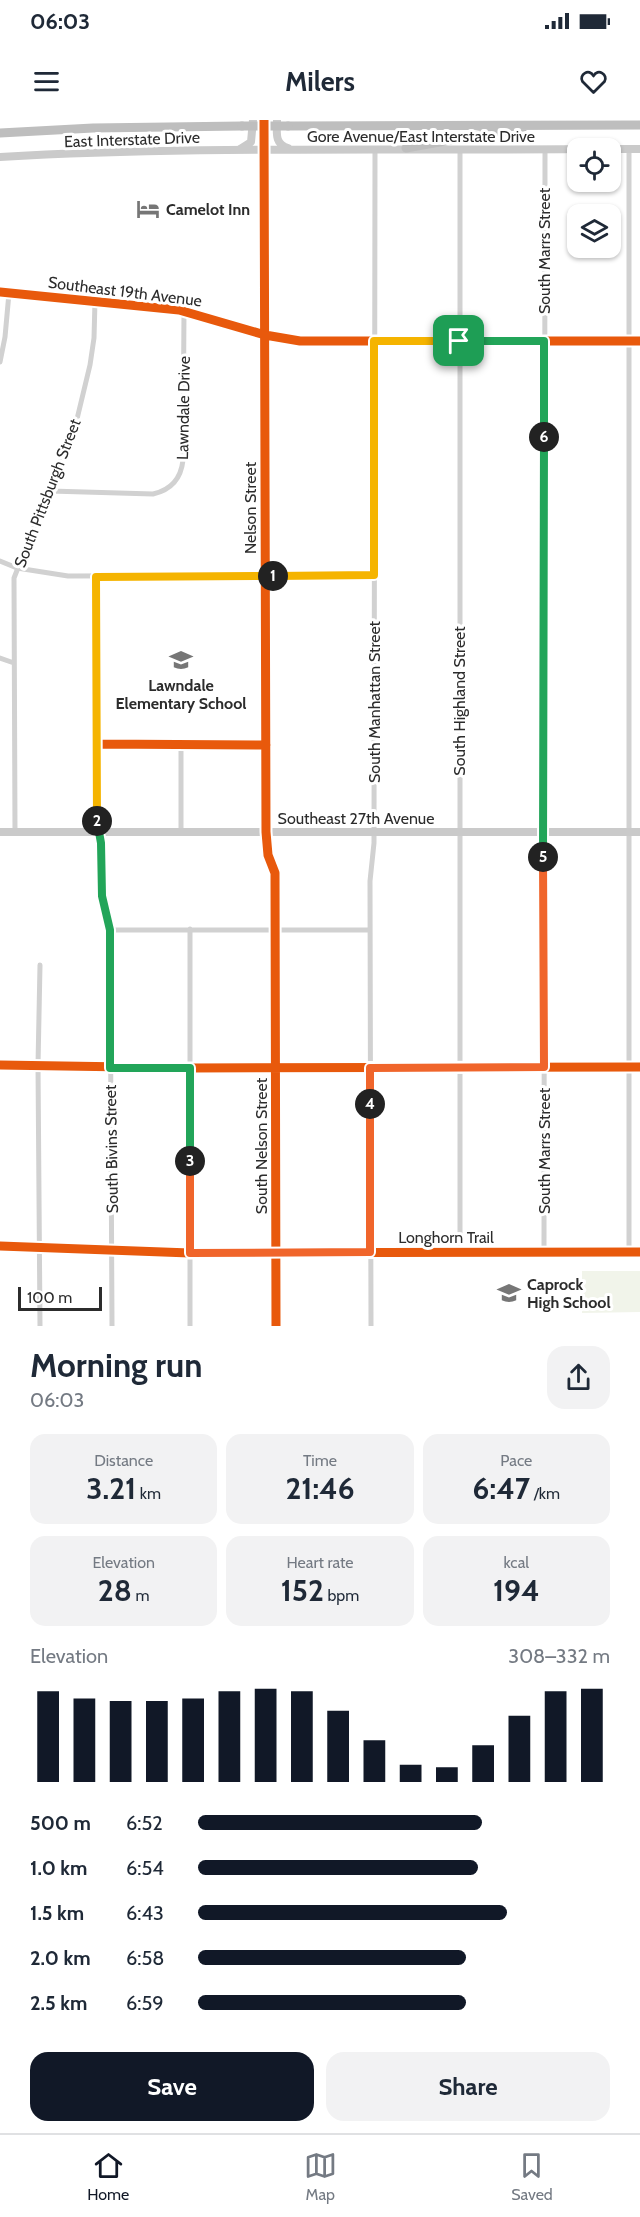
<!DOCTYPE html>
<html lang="en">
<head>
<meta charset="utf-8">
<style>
  :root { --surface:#fff; --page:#f2f2f3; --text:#1f2937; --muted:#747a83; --line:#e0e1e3; --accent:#111827 }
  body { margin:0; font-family:Cabin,sans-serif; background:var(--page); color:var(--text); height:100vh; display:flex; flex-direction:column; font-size:22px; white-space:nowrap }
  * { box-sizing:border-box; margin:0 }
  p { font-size:20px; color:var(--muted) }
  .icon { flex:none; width:33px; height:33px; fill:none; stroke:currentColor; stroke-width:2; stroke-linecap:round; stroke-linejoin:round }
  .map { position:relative; height:1206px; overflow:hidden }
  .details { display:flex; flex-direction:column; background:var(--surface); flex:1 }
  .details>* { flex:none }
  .buttons { position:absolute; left:567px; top:18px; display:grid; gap:12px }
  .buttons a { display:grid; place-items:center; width:54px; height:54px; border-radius:12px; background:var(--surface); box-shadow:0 2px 4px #0004; font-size:30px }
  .scale { position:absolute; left:18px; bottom:15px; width:84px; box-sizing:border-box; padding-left:6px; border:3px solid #2c2c2c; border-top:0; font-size:16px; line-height:21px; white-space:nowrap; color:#2c2c2c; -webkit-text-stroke:4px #fff; paint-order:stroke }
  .pin { position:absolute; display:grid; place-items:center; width:51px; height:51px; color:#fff; margin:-26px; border-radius:12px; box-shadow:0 3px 9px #0006 }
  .km { position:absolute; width:30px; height:30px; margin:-15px; border-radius:50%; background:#222; color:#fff; font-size:16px; line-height:30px; text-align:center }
  .round { display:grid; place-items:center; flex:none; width:63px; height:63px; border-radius:18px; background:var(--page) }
  .head { display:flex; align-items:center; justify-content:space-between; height:102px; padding:0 30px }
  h1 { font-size:33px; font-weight:700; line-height:45px }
  .figures { display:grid; grid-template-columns:repeat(3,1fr); gap:9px; height:102px; padding:6px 30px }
  .figures div { display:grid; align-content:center; border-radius:15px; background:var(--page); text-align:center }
  .figures b { font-size:30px; font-weight:700 }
  .figures small { font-size:16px; font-weight:400 }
  .figures p { font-size:16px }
  .chart { height:168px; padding:12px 30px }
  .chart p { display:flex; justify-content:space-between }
  .chart svg { width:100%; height:108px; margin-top:6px; stroke:var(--accent); stroke-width:6 }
  .action { display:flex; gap:12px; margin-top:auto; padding:12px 30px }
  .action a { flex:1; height:69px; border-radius:18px; background:var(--accent); color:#fff; font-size:24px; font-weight:700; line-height:69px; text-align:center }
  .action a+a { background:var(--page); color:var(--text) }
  ul { padding:0 30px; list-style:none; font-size:20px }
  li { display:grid; grid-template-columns:96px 72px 1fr; align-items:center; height:45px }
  li i { height:15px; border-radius:8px; background:var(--accent) }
  .status { display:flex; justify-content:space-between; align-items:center; height:42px; padding:0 30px; background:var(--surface); direction:ltr }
  .status svg { height:16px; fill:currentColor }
  header { display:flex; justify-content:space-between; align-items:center; height:78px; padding:0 30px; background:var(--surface); font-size:27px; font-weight:700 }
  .dock { display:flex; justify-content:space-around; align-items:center; height:84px; border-top:2px solid var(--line); background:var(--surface); font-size:16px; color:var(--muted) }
  .dock a { display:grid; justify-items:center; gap:3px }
  .dock .on { color:var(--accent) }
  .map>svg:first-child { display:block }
  .green { fill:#f1f4ea }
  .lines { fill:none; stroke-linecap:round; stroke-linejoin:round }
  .street { stroke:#d1d1d1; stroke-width:5 }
  .secondary { stroke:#cacaca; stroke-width:8 }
  .highway { stroke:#bebebe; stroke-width:9 }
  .highway-bridge { stroke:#bebebe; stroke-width:9 }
  .cycleway-casing { stroke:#fff; stroke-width:13 }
  .cycleway { stroke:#e8590c; stroke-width:9 }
  .split-1-casing { stroke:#fff; stroke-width:12 }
  .split-2-casing { stroke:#fff; stroke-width:12 }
  .split-3-casing { stroke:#fff; stroke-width:12 }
  .split-4-casing { stroke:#fff; stroke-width:12 }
  .split-5-casing { stroke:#fff; stroke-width:12 }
  .split-6-casing { stroke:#fff; stroke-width:12 }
  .split-7-casing { stroke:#fff; stroke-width:12 }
  .split-1 { stroke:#f5b400; stroke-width:8 }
  .split-2 { stroke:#f5b400; stroke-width:8 }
  .split-3 { stroke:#22a559; stroke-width:8 }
  .split-4 { stroke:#f0652b; stroke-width:8 }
  .split-5 { stroke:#f0652b; stroke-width:8 }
  .split-6 { stroke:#22a559; stroke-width:8 }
  .split-7 { stroke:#22a559; stroke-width:8 }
  .labels { text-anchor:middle; stroke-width:6; stroke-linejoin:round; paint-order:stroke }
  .street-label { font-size:16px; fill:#2c2c2c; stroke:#fff }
  .poi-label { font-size:16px; font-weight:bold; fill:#2c2c2c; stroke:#fff; text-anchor:start }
</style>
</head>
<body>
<div class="status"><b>06:03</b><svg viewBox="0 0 49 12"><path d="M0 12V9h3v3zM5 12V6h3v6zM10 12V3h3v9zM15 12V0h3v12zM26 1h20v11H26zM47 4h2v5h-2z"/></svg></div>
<header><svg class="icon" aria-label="menu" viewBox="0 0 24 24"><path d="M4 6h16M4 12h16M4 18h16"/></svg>Milers<svg class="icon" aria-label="heart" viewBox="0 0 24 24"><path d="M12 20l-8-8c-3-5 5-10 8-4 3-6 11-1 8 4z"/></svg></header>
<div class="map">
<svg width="640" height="1206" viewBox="0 0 640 1206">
  <rect width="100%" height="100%" fill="#fff"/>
  <!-- green -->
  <path class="green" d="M582,1151h58v41l-58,1z"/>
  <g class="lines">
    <!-- street -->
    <path class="street" d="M629,29v1103
      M0,242l5,-25 4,-44
      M50,371l103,3c18,-4 28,-15 30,-34l1,-149
      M0,441l17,7 51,8 306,-1
      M97,457v237l4,29 1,53 8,34 2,396
      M0,538l14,5
      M97,624l169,1
      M15,712l-1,-254 63,-159 13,-54 4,-27 1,-37
      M181,712v-87
      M190,809v397
      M110,810h260
      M460,1132v-1103
      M544,1132l1,-1102
      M40,1206l-2,-261 2,-100
      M371,1206l-1,-445 4,-38 1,-694"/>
    <!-- secondary -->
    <path class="secondary" d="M264,0l2,712 2,23 7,18 1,453
      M277,0c0,12 -3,24 11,28
      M240,29l11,-7 2,-22
      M610,29h30
      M0,37c192,-11 385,-6 578,-8
      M0,172l179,18 86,25 35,6h340
      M0,712h640
      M0,945l190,3 450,-1
      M0,1126l190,7 450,-1"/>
    <!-- highway -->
    <path class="highway" d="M288,6l352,-1
      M0,13l93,-5 149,-2
      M406,28l89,-16 27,-2"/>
    <!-- highway-bridge -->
    <path class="highway-bridge" d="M242,6h46"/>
    <!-- cycleway casing -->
    <g class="cycleway-casing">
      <path id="cycleway" d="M264,0l2,712 2,23 7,18 1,453
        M0,172l179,18 86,25 35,6h340
        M97,624l169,1
        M97,694v-237l168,-1
        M0,945l190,3 450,-1
        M0,1126l190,7 450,-1"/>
    </g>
    <!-- cycleway -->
    <use href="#cycleway" class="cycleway"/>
  </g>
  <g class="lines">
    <!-- split-1 casing -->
    <g class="split-1-casing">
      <path id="split-1" d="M273,456l101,-1v-234h85"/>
    </g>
    <!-- split-2 casing -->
    <g class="split-2-casing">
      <path id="split-2" d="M97,701l-1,-244 177,-1"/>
    </g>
    <!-- split-3 casing -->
    <g class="split-3-casing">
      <path id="split-3" d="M97,701l4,22 1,53 8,34v138h80v93"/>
    </g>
    <!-- split-4 casing -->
    <g class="split-4-casing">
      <path id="split-4" d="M190,1041v92l180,-1v-148"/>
    </g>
    <!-- split-5 casing -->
    <g class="split-5-casing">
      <path id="split-5" d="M370,984v-36l174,-1 -1,-210"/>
    </g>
    <!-- split-6 casing -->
    <g class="split-6-casing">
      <path id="split-6" d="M543,737l1,-420"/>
    </g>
    <!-- split-7 casing -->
    <g class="split-7-casing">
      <path id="split-7" d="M459,221h85v96"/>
    </g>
    <!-- split-1 -->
    <use href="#split-1" class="split-1"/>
    <!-- split-2 -->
    <use href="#split-2" class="split-2"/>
    <!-- split-3 -->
    <use href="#split-3" class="split-3"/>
    <!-- split-4 -->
    <use href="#split-4" class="split-4"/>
    <!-- split-5 -->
    <use href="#split-5" class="split-5"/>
    <!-- split-6 -->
    <use href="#split-6" class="split-6"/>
    <!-- split-7 -->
    <use href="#split-7" class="split-7"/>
  </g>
  <!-- icons -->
  <defs>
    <g id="hotel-bare" transform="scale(1.8)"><path d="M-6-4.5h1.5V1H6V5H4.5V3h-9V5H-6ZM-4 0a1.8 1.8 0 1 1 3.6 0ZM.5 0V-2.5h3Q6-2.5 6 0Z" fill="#767676" stroke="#fff" stroke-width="2.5" paint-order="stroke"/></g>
    <g id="school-bare" transform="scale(1.8)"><path d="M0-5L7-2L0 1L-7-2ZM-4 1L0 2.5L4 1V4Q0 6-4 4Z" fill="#767676" stroke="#fff" stroke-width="2.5" paint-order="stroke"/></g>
  </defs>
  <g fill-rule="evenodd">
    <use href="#hotel-bare" x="148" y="89"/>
    <use href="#school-bare" x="181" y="540"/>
    <use href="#school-bare" x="509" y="1173"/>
  </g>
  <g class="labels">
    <!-- street labels -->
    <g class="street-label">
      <text x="421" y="22">Gore Avenue/East Interstate Drive</text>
      <text transform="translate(132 19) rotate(-2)" y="6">East Interstate Drive</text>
      <text transform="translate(544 131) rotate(-90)" y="6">South Marrs Street</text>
      <text transform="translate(125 171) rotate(7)" y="6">Southeast 19th Avenue</text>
      <text transform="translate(183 288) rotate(-89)" y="6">Lawndale Drive</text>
      <text transform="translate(47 373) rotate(-69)" y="6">South Pittsburgh Street</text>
      <text transform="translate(250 388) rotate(-90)" y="6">Nelson Street</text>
      <text transform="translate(459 581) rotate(-90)" y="6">South Highland Street</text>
      <text transform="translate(374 582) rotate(-90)" y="6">South Manhattan Street</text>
      <text x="356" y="704">Southeast 27th Avenue</text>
      <text transform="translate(261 1026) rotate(-90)" y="6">South Nelson Street</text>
      <text transform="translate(111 1029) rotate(-91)" y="6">South Bivins Street</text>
      <text transform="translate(544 1031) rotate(-90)" y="6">South Marrs Street</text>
      <text x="446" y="1123">Longhorn Trail</text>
    </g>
    <!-- poi labels -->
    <g class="poi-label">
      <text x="166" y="95">Camelot Inn</text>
      <text x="181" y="571" text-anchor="middle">Lawndale<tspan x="181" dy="18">Elementary School</tspan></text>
      <text x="527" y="1170">Caprock<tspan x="527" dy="18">High School</tspan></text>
    </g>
  </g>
</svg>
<div class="buttons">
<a><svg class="icon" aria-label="locate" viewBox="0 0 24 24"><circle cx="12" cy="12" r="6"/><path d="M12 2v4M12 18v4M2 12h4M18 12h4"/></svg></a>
<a><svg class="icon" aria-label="layers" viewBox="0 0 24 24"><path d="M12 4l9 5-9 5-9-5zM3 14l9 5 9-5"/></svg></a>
</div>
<div class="scale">100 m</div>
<div class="pin" style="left:459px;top:221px;background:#1e9e55"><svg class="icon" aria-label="arrive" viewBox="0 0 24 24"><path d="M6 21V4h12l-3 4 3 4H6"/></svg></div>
<b class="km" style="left:273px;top:456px">1</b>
<b class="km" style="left:97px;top:701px">2</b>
<b class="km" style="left:190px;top:1041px">3</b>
<b class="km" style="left:370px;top:984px">4</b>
<b class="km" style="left:543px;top:737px">5</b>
<b class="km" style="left:544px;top:317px">6</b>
</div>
<section class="details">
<div class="head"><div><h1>Morning run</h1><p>06:03</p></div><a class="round"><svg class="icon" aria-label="share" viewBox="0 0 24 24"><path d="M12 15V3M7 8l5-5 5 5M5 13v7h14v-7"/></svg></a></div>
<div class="figures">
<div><p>Distance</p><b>3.21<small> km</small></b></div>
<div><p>Time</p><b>21:46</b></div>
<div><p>Pace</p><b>6:47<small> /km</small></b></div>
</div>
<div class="figures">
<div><p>Elevation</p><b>28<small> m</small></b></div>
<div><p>Heart rate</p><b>152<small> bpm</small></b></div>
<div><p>kcal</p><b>194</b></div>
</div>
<div class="chart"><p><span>Elevation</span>308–332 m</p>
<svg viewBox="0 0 160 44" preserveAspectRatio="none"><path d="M5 44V7M15 44V10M25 44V11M35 44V11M45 44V10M55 44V7M65 44V6M75 44V7M85 44V15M95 44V27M105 44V37M115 44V38M125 44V29M135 44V17M145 44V7M155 44V6"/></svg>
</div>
<ul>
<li><b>500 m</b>6:52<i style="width:69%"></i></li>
<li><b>1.0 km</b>6:54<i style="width:68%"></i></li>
<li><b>1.5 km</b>6:43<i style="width:75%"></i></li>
<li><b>2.0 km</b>6:58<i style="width:65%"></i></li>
<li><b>2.5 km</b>6:59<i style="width:65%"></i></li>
</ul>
<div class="action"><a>Save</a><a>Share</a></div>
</section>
<nav class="dock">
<a class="on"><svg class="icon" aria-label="home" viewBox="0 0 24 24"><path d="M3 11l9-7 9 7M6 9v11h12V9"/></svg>Home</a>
<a><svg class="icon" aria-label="map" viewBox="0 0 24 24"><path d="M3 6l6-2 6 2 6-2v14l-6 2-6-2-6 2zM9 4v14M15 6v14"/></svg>Map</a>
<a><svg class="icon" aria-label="saved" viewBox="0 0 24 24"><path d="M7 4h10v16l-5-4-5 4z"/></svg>Saved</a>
</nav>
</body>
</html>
